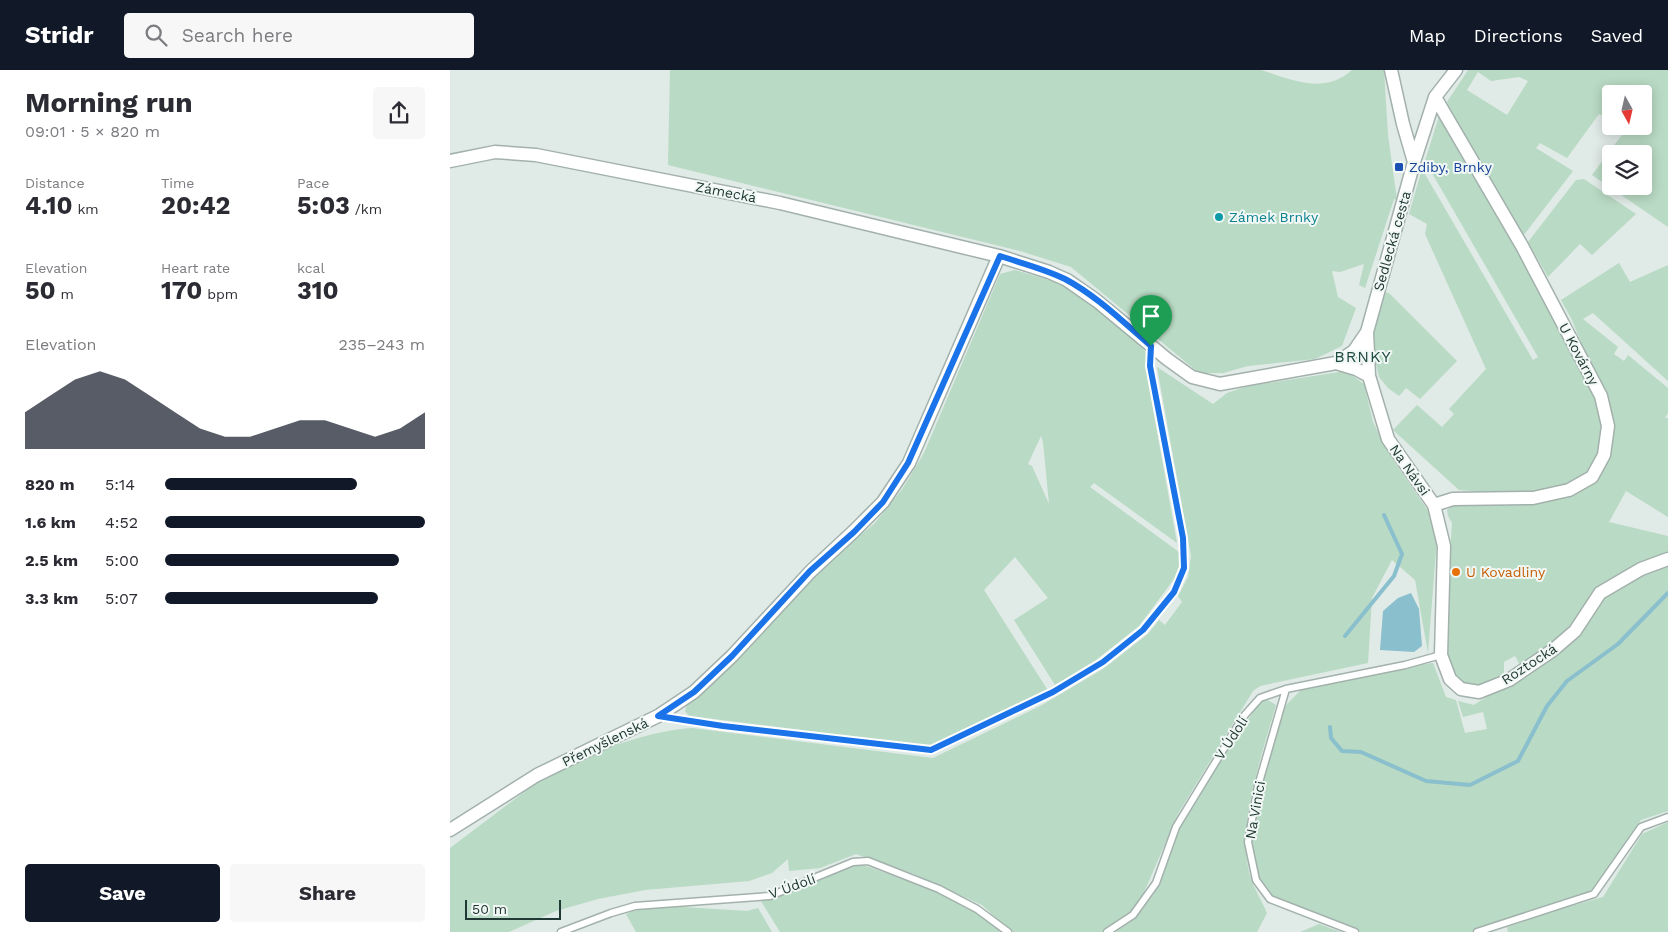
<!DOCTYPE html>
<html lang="en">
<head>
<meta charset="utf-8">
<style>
  :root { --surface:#fff; --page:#f7f7f7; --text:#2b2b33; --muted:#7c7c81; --accent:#111827 }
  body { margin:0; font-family:"Work Sans",sans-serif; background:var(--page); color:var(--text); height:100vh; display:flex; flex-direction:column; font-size:19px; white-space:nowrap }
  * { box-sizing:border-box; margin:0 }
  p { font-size:16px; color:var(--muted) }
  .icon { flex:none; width:28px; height:28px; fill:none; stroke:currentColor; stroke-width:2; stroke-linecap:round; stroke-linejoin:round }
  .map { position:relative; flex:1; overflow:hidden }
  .drawer { display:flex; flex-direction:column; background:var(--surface); width:450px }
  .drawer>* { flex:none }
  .needle { width:32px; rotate:172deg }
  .controls { position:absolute; left:1152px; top:15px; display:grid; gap:10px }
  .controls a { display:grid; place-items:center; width:50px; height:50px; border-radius:5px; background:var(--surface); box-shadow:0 2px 12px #0003; font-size:25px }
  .scale { position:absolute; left:15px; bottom:12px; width:96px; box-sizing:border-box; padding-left:5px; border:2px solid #213934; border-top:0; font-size:14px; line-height:18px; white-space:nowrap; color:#213934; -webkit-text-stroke:4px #f0f7f4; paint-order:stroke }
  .pin { position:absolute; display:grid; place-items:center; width:42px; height:42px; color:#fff; margin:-51px -21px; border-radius:50% 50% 50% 0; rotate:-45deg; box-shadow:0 0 5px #0007 }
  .pin .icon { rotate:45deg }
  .round { display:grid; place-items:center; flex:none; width:52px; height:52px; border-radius:5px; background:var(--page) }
  .overview { display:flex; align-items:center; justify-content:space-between; height:85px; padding:0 25px }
  h1 { font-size:28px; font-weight:700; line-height:38px }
  .figures { display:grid; grid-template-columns:repeat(3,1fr); gap:8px; height:85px; padding:5px 25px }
  .figures div { display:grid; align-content:center }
  .figures b { font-size:25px; font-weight:700 }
  .figures small { font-size:14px; font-weight:400 }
  .figures p { font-size:14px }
  .chart { height:140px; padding:10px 25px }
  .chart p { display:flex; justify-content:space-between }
  .chart svg { width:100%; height:90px; margin-top:5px; fill:var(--accent); opacity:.7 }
  .cta { display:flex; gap:10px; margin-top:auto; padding:10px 25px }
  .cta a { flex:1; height:58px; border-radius:5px; background:var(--accent); color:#fff; font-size:20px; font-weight:700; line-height:58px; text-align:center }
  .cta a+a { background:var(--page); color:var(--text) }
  ul { padding:0 25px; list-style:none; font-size:16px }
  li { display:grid; grid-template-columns:80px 60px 1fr; align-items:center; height:38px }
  li i { height:12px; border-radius:6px; background:var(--accent) }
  header { display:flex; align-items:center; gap:30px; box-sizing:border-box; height:70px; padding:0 25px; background:var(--accent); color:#fff }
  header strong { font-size:24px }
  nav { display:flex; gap:28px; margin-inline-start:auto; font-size:18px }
  .search { width:350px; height:45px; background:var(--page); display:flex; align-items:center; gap:12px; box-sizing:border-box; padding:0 18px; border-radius:5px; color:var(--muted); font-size:19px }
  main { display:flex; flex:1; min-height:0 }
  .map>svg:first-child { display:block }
  .green { fill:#b9dac4; fill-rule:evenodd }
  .water { fill:#8abfcd }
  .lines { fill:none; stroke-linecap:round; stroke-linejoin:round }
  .stream { stroke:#8abfcd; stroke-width:4 }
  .lane-casing { stroke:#a3b1ad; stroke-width:9 }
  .street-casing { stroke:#a3b1ad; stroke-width:15 }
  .lane { stroke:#fff; stroke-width:6 }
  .street { stroke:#fff; stroke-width:12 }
  .route-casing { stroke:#fff; stroke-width:10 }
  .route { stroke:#1a73e8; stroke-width:6 }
  .transit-dot { fill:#1a4fb4; stroke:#f0f7f4; stroke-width:2 }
  .culture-dot { fill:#0f9aa8; stroke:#f0f7f4; stroke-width:2 }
  .food-dot { fill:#e8710a; stroke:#f0f7f4; stroke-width:2 }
  .labels { text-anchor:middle; stroke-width:4; stroke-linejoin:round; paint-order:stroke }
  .transit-label { font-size:14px; fill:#164399; stroke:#f0f7f4; text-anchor:start }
  .street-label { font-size:14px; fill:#213934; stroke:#f0f7f4 }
  .culture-label { font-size:14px; fill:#0d838f; stroke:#f0f7f4; text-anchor:start }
  .food-label { font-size:14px; fill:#c56008; stroke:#f0f7f4; text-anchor:start }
  .quarter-label { font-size:16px; letter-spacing:1px; fill:#1f4a41; stroke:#f0f7f4 }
</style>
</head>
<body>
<header>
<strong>Stridr</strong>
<div class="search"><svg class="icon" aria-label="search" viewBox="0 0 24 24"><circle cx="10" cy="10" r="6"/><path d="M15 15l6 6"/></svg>Search here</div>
<nav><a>Map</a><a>Directions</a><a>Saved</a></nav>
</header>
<main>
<section class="drawer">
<div class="overview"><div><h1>Morning run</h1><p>09:01 · 5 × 820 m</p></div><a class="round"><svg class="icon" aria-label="share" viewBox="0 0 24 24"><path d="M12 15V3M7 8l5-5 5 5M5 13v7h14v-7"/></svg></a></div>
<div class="figures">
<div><p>Distance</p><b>4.10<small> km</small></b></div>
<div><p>Time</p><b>20:42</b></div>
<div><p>Pace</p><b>5:03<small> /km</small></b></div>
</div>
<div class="figures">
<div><p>Elevation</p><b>50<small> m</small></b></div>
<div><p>Heart rate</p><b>170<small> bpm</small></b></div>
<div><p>kcal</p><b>310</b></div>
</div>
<div class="chart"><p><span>Elevation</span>235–243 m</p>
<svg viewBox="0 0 160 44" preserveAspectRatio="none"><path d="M0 44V26L10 18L20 10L30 6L40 10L50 18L60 26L70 34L80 38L90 38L100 34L110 30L120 30L130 34L140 38L150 34L160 26V44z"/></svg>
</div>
<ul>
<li><b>820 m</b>5:14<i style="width:74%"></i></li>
<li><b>1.6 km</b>4:52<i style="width:100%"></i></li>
<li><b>2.5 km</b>5:00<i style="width:90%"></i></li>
<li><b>3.3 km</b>5:07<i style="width:82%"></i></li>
</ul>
<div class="cta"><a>Save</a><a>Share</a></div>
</section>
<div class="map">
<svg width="1218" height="862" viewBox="0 0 1218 862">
  <rect width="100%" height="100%" fill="#e0eae6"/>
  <!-- green -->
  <path class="green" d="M220,0h591c32,10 63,25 91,0h32l4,65 9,65 -3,-1 -29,89 -6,-3 5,-21 -24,8 -8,-1 6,26 18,11 -14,38 -27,13 -67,7 -25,7h-24l-128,-106 -51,-16 -352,-86z
    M1018,0h200v157l-76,-52 35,-47 -3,-2h20v-32h-33v26l-12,-6 -32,44 -27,-15 -4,5 37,23 -50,65 -74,-127 -2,-7zM1028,2l13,9 28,-4 9,4 -21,34 -40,-25zM1161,84h33v32h-33z
    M990,43l138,245 21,53 5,17 -1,17 -13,23 -7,7 -18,10 -20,6 -52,2 -34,-3 -66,-60 24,-25 25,22 12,-13 -5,-5 37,-40 -61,-135 2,-10 -18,-10 13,-45 111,191 5,-3 -113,-196z
    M1134,109l52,35 -44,41 -12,-11 -32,33 -20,-35 48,-62z
    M1169,193l11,19 38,-17v116l-75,-68 -10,6 35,28 -4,7 10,7 4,-6 40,33v25l-3,5h3v99l-42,-26 -17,31 59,14v17l-17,7 -55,32 -35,48 -41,25 -5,-9 -11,6v12l-30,13 -20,-7 -10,-26 8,-131 -4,-7 -1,-6 7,-5 103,-7 52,-42 5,-23 -1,-11 -41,-102 -11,-20z
    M565,200l44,13 27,15 32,24 33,36 -5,12 31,173 -83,-60 -4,4 89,65v14l-5,13 -35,47 -43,34 -41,25 -41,-65 34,-22 -33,-41 -31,33 63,99 -116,57 -242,-30 -4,-5 2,-7 62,-60 73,-78 52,-42 29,-36 21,-35 76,-179zM591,366l2,6 6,62 -17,-38 -4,-2z
    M933,222l6,1 68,68 -37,38 -14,-11 -7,8 -11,-8 -9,-11 -6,-26 -1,-16z
    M707,297l56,37 14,-11 21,-7 98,-15 18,13 9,38 16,32 49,71 -10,128 -13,-73 -23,-20 -20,38 -4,65 -108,23 -7,5 -74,121 -41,94 -6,7 -30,19h-91l-29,-27 -68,-31 -58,-20 -36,14 -31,3 -1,-12 -16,14 -23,8 -104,9 -47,9 -42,12 -47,21h-59v-84l86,-65c40,-26 108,-52 156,-55l241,30 109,-53 61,-36 45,-35 11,-14 6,5 17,-23 -4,-6 10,-19 3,-21z
    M1218,494v247l-27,9 -47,68 -22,14 -100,30h-111l-90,-35 -12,-17 -7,-39 10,-55 23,-80 19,-19 89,-19 40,-5 13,34 10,3 9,33 22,-4 -4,-17 -20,5 -5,-16 16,4 52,-34 77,-76 17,-10z
    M813,627l13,8c-13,46 -37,114 -28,162 2,15 13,32 19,46l-10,19h-142l21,-16 18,-22 29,-76z
    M1218,752v110h-160l-1,-5 46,-16 50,-14 39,-63z
    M407,793l82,28 51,28 10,13h-220l-19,-31 13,-2z
    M217,836l80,5 11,-3 14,24h-136l-10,-18 6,-3z
    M869,854l22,8h-41z"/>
  <!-- water -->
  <path class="water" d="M961,523l8,16 3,37 -8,6 -34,-2 3,-39 15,-13z"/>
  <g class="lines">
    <!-- stream -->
    <path class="stream" d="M895,566l49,-60 8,-22 -18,-39
      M880,657l1,11 11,13 19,1 65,29 44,4 48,-24 29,-55 20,-25 51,-37 50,-51"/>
    <!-- lane casing -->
    <g class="lane-casing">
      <path id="lane" d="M836,619l-28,97 -10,56 8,38 14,19 85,33
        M210,646l63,10 208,24 122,-58 50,-30 40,-32 31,-38 10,-24 -1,-30 -33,-172 1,-20
        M111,862l50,-19 24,-7 135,-10 83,-34 15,-1 71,28 38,20 31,23
        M657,862l26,-17 23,-32 20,-56 67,-110 17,-19 26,-9 119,-24 36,-10
        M1027,862l117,-38 47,-67 27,-10"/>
    </g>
    <!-- street casing -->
    <g class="street-casing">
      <path id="street" d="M941,0l12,54 11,38
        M0,91l45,-9 41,3 244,48 219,53 50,16 18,8 30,21 70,58 25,18 28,7 116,-21 20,6 13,7 19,63 46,66 10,41 -3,109 9,24 11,10 18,3 30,-12 44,-30 22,-19 25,-38 41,-24 27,-10
        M886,293l18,-12 13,-19
        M919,306l-2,-44 47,-170 21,-65 21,-27
        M984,435l19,-6 80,-1 36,-8 23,-13 12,-22 4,-29 -7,-30 -79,-150 -87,-149
        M0,760l87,-55 121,-59 36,-24 38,-36 79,-85 42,-39 30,-30 26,-39 90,-207"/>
    </g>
    <!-- lane -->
    <use href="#lane" class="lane"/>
    <!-- street -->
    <use href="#street" class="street"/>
  </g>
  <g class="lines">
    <!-- route casing -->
    <g class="route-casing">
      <path id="route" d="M550,186c21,7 45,13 65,23 32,17 59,44 86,67l-1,20 33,172 1,30 -10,24 -31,38 -40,32 -50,30 -122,58 -208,-24 -65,-10 36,-24 38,-36 78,-85 44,-39 29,-30 25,-39z"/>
    </g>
    <!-- route -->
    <use href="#route" class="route"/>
  </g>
  <!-- markers -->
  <rect class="transit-dot" x="944" y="92" width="10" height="10" rx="2.5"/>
  <circle class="culture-dot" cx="769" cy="147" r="5"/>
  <circle class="food-dot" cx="1006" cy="502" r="5"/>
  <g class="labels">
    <!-- transit labels -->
    <g class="transit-label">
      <text x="959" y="102">Zdiby, Brnky</text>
    </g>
    <!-- street labels -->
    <g class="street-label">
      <text transform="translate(276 122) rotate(11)" y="5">Zámecká</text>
      <text transform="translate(942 171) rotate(-74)" y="5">Sedlecká cesta</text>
      <text transform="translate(1129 284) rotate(62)" y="5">U Kovárny</text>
      <text transform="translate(960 400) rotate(55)" y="5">Na Návsi</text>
      <text transform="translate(1079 594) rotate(-33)" y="5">Roztocká</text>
      <text transform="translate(781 668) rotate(-57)" y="5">V Údolí</text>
      <text transform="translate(155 672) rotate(-26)" y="5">Přemyšlenská</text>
      <text transform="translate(805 740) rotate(-80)" y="5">Na Vinici</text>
      <text transform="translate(342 816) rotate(-20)" y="5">V Údolí</text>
    </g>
    <!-- culture labels -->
    <g class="culture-label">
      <text x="779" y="152">Zámek Brnky</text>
    </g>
    <!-- food labels -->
    <g class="food-label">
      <text x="1016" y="507">U Kovadliny</text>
    </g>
    <!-- quarter labels -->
    <g class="quarter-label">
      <text x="913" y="292">BRNKY</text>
    </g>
  </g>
</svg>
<div class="controls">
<a><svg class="needle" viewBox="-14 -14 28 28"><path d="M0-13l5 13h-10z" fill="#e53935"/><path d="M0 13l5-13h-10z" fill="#7c7c81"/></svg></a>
<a><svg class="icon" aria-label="layers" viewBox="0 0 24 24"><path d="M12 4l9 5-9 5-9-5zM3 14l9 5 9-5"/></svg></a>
</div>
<div class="scale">50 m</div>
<div class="pin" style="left:701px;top:276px;background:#1e9e55"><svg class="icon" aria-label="arrive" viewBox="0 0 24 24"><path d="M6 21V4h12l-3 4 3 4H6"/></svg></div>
</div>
</main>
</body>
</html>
